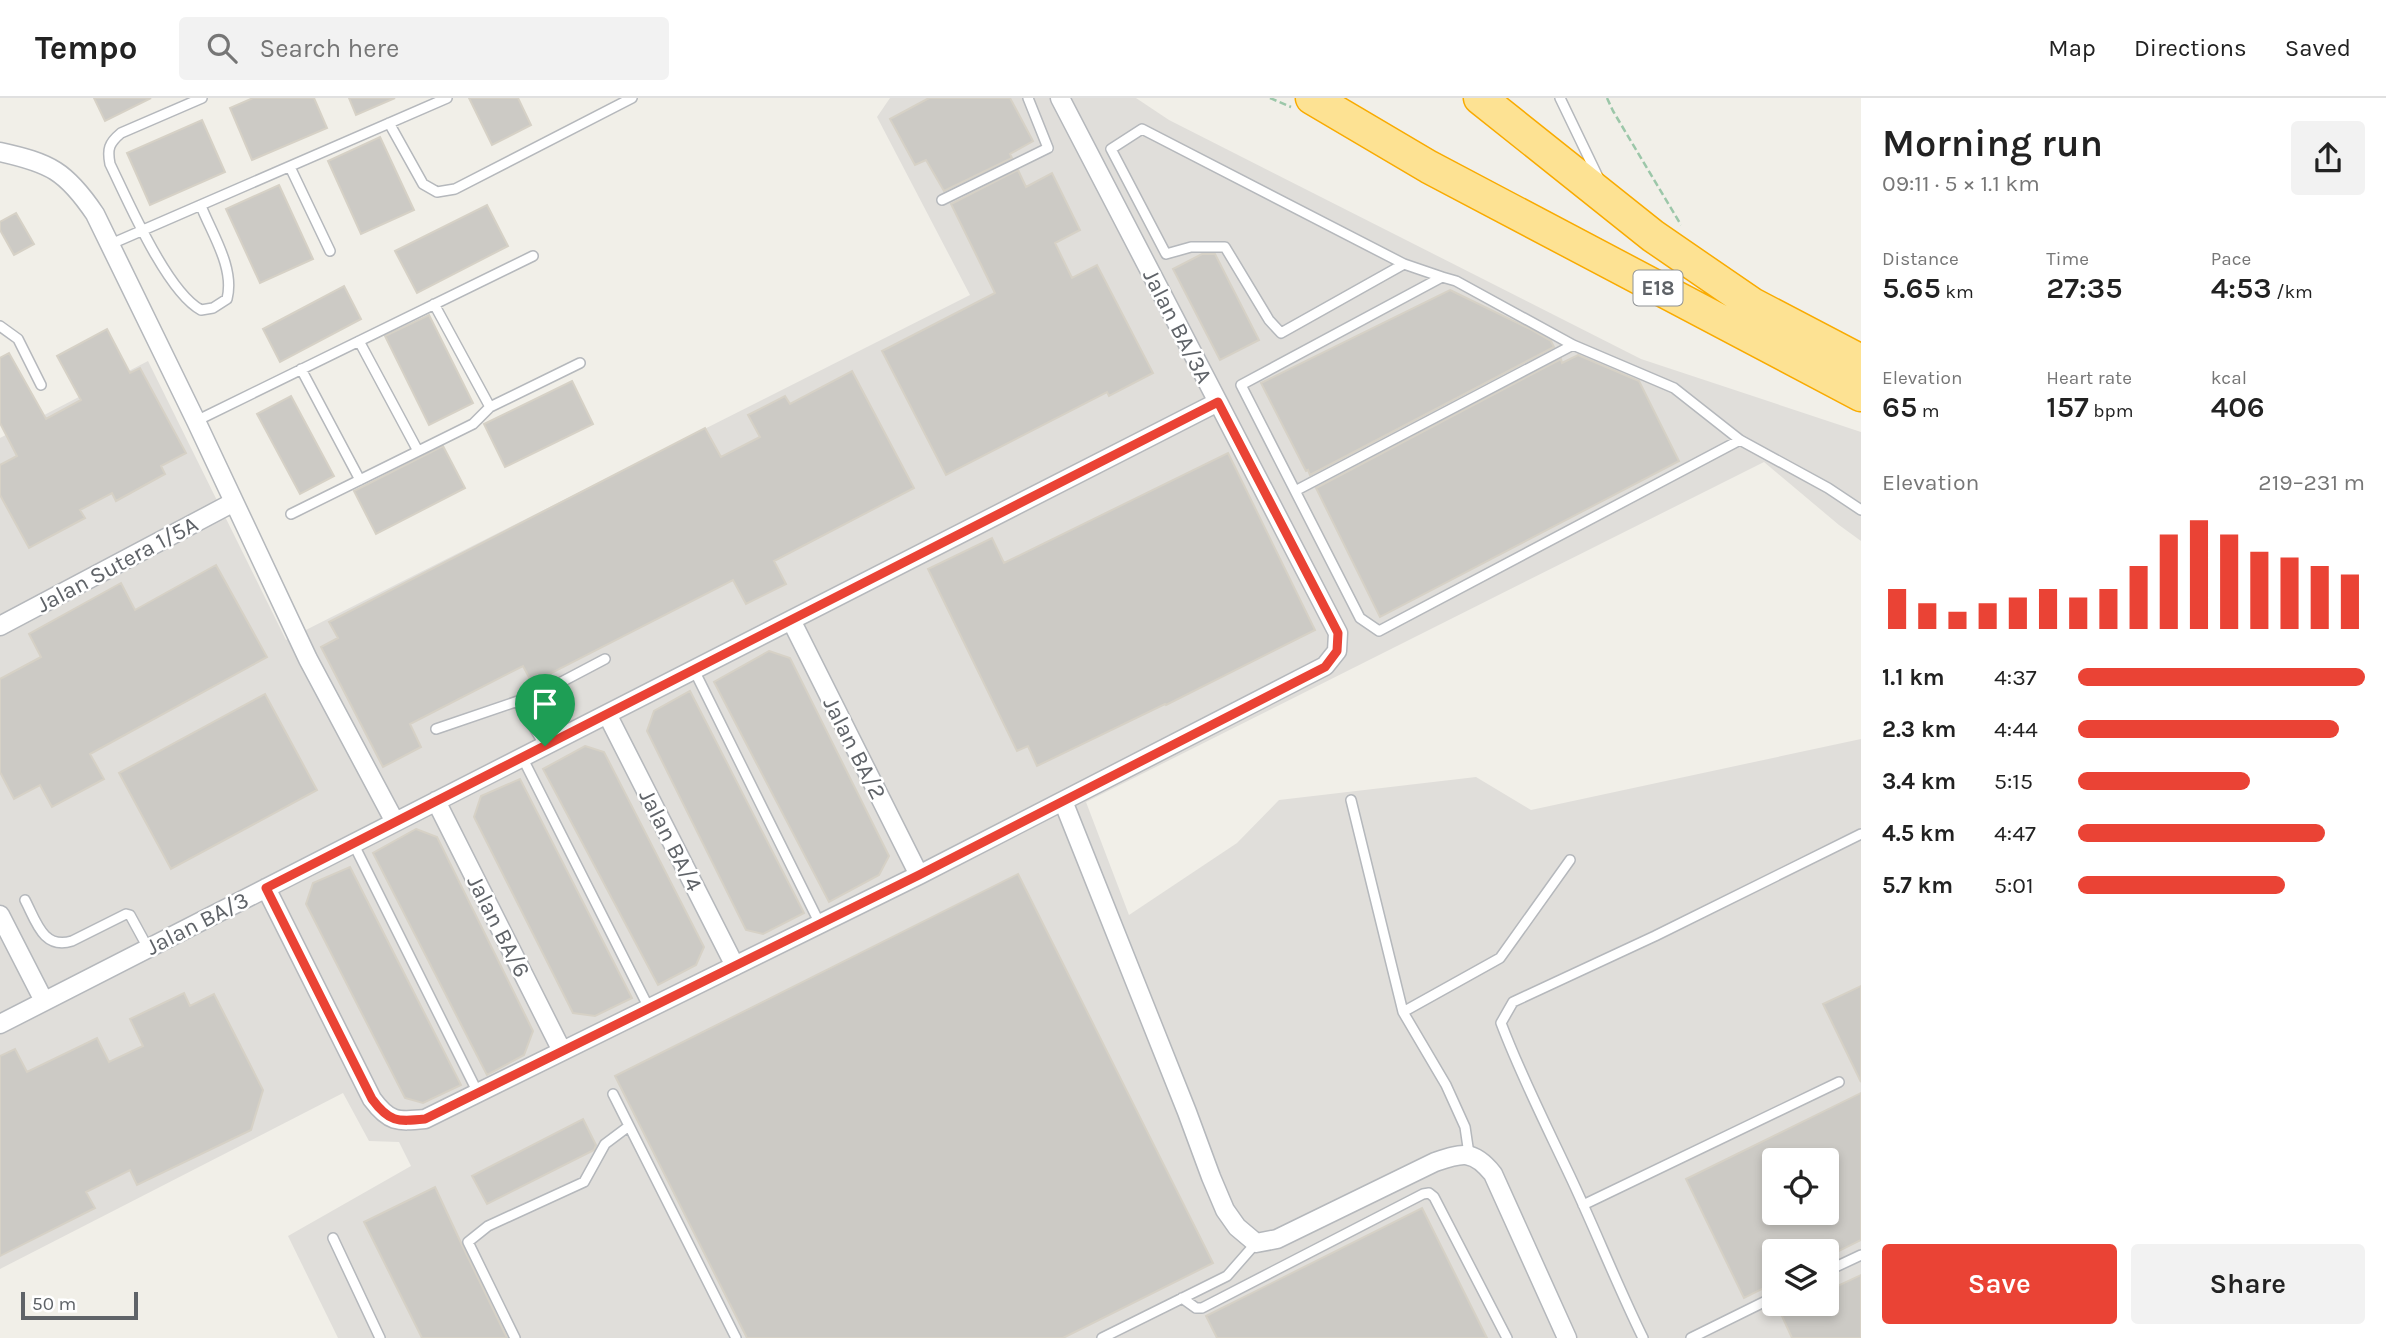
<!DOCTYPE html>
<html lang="en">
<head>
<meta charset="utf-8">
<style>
  :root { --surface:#fff; --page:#f2f2f2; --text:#222; --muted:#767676; --line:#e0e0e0; --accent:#ea4335 }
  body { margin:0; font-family:Karla,sans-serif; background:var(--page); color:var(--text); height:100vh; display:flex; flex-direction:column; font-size:26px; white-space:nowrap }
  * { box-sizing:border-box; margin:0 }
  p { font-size:23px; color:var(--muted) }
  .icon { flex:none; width:38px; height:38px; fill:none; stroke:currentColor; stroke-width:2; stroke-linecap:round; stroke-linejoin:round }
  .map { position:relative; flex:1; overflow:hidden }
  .details { display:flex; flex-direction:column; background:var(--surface); width:525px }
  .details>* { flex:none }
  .fabs { position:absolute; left:1762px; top:1050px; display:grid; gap:14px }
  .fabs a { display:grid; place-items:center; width:77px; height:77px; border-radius:7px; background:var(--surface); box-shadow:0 4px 10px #0003; font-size:35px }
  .scale { position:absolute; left:21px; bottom:18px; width:117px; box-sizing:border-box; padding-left:7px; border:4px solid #5f6368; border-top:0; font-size:19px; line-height:24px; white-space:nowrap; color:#5f6368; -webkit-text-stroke:5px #fff; paint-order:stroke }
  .pin { position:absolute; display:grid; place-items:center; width:60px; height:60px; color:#fff; margin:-72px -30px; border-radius:50% 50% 50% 0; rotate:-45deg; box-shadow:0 0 7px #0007 }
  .pin .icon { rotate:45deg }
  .round { display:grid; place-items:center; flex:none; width:74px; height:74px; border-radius:7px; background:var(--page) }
  .head { display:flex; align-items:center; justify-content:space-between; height:119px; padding:0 21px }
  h1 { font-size:38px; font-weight:600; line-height:52px }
  .stats { display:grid; grid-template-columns:repeat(3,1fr); gap:10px; height:119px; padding:7px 21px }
  .stats div { display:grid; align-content:center }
  .stats b { font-size:30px; font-weight:600 }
  .stats small { font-size:19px; font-weight:400 }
  .stats p { font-size:19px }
  .chart { height:196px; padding:14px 21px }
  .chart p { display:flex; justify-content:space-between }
  .chart svg { width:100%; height:126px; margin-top:7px; stroke:var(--accent); stroke-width:6 }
  .button { display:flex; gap:14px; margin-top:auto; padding:14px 21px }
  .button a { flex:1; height:80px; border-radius:7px; background:var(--accent); color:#fff; font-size:28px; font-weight:600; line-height:80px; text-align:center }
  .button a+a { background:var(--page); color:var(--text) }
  ul { padding:0 21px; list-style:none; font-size:23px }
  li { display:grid; grid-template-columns:112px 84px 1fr; align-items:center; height:52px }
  li i { height:18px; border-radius:9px; background:var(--accent) }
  header { display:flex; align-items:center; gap:42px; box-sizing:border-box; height:98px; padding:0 35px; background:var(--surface); border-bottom:2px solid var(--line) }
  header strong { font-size:33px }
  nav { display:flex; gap:38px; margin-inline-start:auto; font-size:24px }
  .search { width:490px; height:63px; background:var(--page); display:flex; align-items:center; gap:18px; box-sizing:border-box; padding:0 24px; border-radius:7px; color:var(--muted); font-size:26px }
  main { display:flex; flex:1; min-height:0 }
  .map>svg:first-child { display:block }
  .industrial { fill:#e0deda; fill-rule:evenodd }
  .building { fill:#cccac5; stroke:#d6d1c6; stroke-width:2; fill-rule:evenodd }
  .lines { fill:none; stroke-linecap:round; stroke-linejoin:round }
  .lane-casing { stroke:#b5b8bc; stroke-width:12 }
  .street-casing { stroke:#b5b8bc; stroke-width:21 }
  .highway-casing { stroke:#f9ab00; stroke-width:35 }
  .path { stroke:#9cc7a9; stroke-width:2.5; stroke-dasharray:7 3.5; stroke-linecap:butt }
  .lane { stroke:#fff; stroke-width:9 }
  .street { stroke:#fff; stroke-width:18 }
  .highway { stroke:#fde293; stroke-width:32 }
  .route-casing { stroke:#fff; stroke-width:14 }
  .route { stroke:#ea4335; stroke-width:9 }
  .labels { text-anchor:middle; stroke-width:5; stroke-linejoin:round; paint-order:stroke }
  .shield { fill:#fff; stroke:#8f9295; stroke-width:2 }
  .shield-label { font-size:21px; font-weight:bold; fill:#5f6368 }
  .street-label { font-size:23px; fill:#5f6368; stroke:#fff }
</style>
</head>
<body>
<header>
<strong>Tempo</strong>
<div class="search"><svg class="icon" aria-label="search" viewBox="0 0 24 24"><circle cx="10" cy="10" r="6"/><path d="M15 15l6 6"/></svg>Search here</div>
<nav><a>Map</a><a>Directions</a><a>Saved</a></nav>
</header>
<main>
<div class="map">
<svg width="1861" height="1240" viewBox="0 0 1861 1240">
  <rect width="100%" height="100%" fill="#f1efe8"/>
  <!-- industrial -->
  <path class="industrial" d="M890,0h246l33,22 472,239 220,73v109l-22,-16 -75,-63 -678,340 43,113 108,-72 42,-43 197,-23 55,33 330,-71v599h-1523l-50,-102 123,-70 -12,-24 -30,-1 -26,-48 -343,176v-831l148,-77 138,279 684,-345 -93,-178zM1774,1062h53v53h-53zM1774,1153h53v53h-53z"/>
  <!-- building -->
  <path class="building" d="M94,0h57l-46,23z
    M253,0h61l13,30 -75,32 -22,-52z
    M349,0h46l-39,17z
    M469,0h49l13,27 -39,20z
    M929,0h81l23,43 -23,13 2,4 -68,33 -18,-31 -11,5 -25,-46z
    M202,22l23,52 -75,33 -23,-52z
    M380,39l34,73 -53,24 -33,-73z
    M1018,72l8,17 26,-14 28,57 -25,13 17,35 25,-13 56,108 -44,23 -2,-4 -161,83 -64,-124 113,-58 -44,-89z
    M279,87l34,74 -53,24 -34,-74z
    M487,107l21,41 -91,47 -22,-42z
    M16,115l18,31 -20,11 -14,-25v-8z
    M1202,156h13l44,86 -39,20 -47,-91z
    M344,188l17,33 -81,43 -17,-33z
    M1450,192l78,38 23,13 3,6 -244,128 -2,-5 -2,1 -45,-88z
    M429,217l44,88 -44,22 -44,-89z
    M107,231l23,44 10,-5 46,85 -25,13 4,8 -49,27 -4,-8 -32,17 5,8 -56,30 -29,-53v-30l17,-9 -17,-33v-65l9,-5 37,66 35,-19 -24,-44z
    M1578,257l61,26 40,80 -299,156 -64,-129 245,-129 1,4z
    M852,273l62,117 -140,73 12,23 -40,20 -13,-24 -201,103 -9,-17 -113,58 11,23 -38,20 -62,-120 17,-9 -9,-16 376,-194 16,29 39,-20 -12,-22 37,-19 5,8z
    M572,283l21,43 -88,43 -21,-43z
    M291,298l43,80 -34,18 -43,-80z
    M443,348l22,42 -89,46 -22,-43z
    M1228,355l87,177 -149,75 -1,-1 -128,62 -9,-20 -11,5 -89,-182 64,-31 12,25z
    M216,467l51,92 -177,97 14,25 -52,28 -12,-22 -26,14 -14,-27v-93l41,-22 -12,-23 92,-51 14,27z
    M769,553l21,7 99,198 -10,19 -50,27 -115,-220z
    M690,593l114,222 -41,21 -17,-4 -99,-199 7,-20z
    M265,596l52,96 -146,79 -52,-96z
    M585,648l19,6 100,195 -8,18 -38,20 -115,-216z
    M520,681l112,219 -37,18 -22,-3 -99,-196 7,-21z
    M416,731l21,8 96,194 -9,24 -37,20 -114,-222z
    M350,769l111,218 -38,18 -18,-5 -99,-194 7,-21z
    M1018,776l195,389 -150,75h-316l-132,-262z
    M1861,888v96l-38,-78z
    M184,895l6,13 24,-12 49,96 -12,40 -114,55 -7,-15 -44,22 9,16 -95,48v-200l15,-7 12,23 70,-34 12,24 34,-16 -13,-27z
    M1861,995v147l-34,17v-6h-53v32l-30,15 -58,-119zM1774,1062h53v53h-53z
    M583,1021l13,26 -2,5 -107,54 -15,-28z
    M435,1089l27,58 45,93h-85l-58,-116z
    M1422,1110l65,130h-270l-11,-22z
    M1861,1177v63h-69l-11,-24 20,-10h26v-13z"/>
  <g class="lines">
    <!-- lane casing -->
    <g class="lane-casing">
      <path id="lane" d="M1560,0l39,81
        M389,25l34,61 14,8 18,-3 177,-91
        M290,69l40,84
        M942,102l106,-52 -20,-50
        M201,108c11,28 34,62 26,93l-14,9 -12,2c-34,-18 -73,-109 -91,-146 -3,-15 -1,-21 11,-31l81,-35
        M111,146l336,-146
        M1404,166l-123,69 -12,-13 -44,-73h-34l-25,7 -55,-105 31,-20 262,135 38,13
        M0,228l18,13 23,46
        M359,243l59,110
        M301,271l59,111
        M490,309l90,-44
        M196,323l337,-165
        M1740,342l-361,191 -19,-13 -119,-233 201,-108 14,4 117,64 101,43 66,52 88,48 33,22
        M1297,392l276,-145
        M291,416l182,-90 17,-17 -56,-103
        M694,572l126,254
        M518,603l27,45
        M436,631l82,-28 32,-13 55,-29
        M522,659l127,251
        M1351,702l52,212 43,73 19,42 4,27
        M353,745l125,250
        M25,802c11,21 18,50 47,41l54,-27 4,1 18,33
        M1403,914l97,-54 70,-98
        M613,996l123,244
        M1583,1107l256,-123
        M333,1140l47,100
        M1827,1173l34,-16
        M1182,1200l14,10h6l221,-114 6,-1 5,4 73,141
        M515,1240l-47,-96 20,-16 96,-44 21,-38 24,-18
        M1102,1240l125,-62 29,-33
        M1643,1240c-26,-53 -48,-109 -73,-162 -24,-51 -49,-100 -69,-153l12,-21 142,-66 206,-102
        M1691,1240l83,-41"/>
    </g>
    <!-- street casing -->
    <g class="street-casing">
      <path id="street" d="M0,54c50,11 66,19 95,62l101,207 112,238 87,163
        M791,522l128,255
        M0,528l234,-124
        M607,616l128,252
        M436,703l126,250
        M1063,703l124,311 24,65 14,33 12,17 19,16 21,-4 158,-77c27,-9 38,-13 58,12l74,164
        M266,790l106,211c17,23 25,23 53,20l494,-244 406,-209 12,-15 1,-18 -278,-535
        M0,817l44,86
        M0,926l1218,-622"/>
    </g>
    <!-- highway casing -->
    <g class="highway-casing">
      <path id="highway" d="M1312,0l117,69 432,228
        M1480,0l173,138 99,68 109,57"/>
    </g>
    <!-- path -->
    <path class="path" d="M1270,0l21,9
      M1607,0l6,13 68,114"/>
    <!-- lane -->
    <use href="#lane" class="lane"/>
    <!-- street -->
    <use href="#street" class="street"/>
    <!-- highway -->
    <use href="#highway" class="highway"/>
  </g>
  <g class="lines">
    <!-- route casing -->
    <g class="route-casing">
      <path id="route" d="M1218,304l120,231 -1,18 -12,16 -406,208 -494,244c-28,3 -36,3 -53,-20l-106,-211z"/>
    </g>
    <!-- route -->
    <use href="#route" class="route"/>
  </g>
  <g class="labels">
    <!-- shield labels -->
    <rect class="shield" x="1633.5" y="172.5" width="49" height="35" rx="5"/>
    <g class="shield-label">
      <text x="1658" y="197">E18</text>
    </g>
    <!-- street labels -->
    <g class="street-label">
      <text transform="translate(1178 228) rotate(63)" y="8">Jalan BA/3A</text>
      <text transform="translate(117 466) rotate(-28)" y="8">Jalan Sutera 1/5A</text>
      <text transform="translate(855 650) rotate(63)" y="8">Jalan BA/2</text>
      <text transform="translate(671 742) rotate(63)" y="8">Jalan BA/4</text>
      <text transform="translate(197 825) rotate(-27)" y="8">Jalan BA/3</text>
      <text transform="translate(499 828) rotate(63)" y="8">Jalan BA/6</text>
    </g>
  </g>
</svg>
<div class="fabs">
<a><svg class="icon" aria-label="locate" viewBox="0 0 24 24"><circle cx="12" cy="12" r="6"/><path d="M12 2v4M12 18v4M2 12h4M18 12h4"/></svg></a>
<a><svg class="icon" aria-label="layers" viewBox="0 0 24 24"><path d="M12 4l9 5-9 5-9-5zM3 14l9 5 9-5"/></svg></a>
</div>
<div class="scale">50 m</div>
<div class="pin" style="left:545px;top:648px;background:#1e9e55"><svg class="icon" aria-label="arrive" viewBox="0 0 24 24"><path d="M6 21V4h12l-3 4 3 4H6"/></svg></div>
</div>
<section class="details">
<div class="head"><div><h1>Morning run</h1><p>09:11 · 5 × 1.1 km</p></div><a class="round"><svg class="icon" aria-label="share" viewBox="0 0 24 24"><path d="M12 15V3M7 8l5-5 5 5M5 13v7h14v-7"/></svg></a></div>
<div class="stats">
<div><p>Distance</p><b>5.65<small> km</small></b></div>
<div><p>Time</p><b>27:35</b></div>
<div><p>Pace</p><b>4:53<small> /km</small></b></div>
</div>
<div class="stats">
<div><p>Elevation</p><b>65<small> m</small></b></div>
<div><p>Heart rate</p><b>157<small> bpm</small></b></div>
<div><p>kcal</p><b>406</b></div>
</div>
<div class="chart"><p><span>Elevation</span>219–231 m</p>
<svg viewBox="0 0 160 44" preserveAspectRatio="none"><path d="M5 44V30M15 44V35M25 44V38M35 44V35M45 44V33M55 44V30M65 44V33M75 44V30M85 44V22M95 44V11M105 44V6M115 44V11M125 44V17M135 44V19M145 44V22M155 44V25"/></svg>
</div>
<ul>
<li><b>1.1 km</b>4:37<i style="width:100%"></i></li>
<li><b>2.3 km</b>4:44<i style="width:91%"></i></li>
<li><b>3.4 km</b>5:15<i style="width:60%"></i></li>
<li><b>4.5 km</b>4:47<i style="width:86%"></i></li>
<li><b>5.7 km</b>5:01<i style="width:72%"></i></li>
</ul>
<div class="button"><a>Save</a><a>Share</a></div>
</section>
</main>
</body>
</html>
